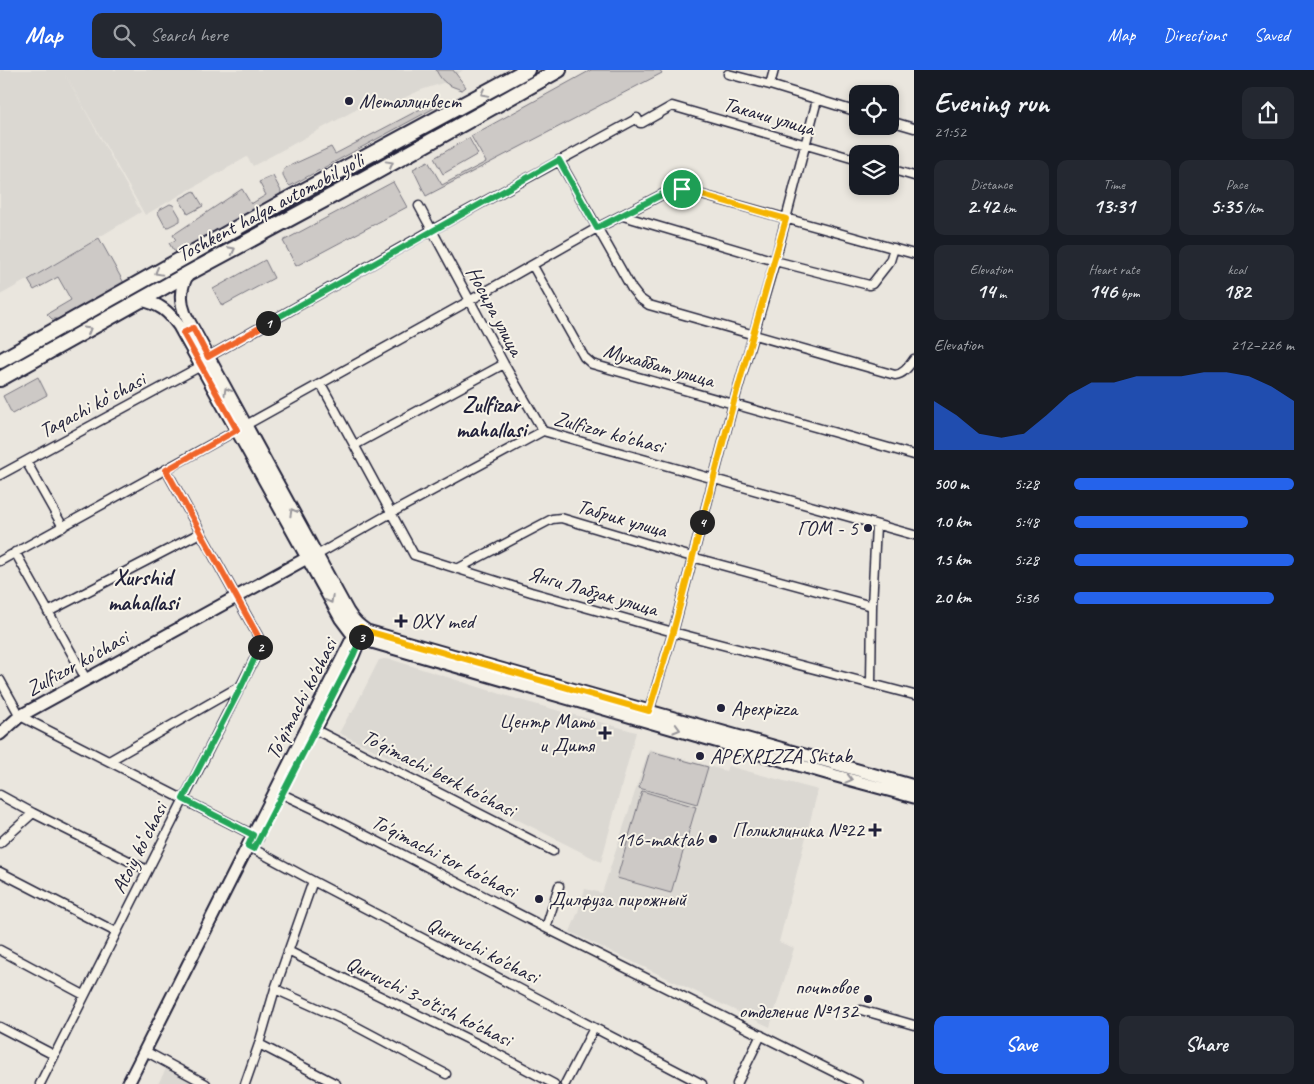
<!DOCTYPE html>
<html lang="en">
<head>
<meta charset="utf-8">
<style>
  :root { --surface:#171b24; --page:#242831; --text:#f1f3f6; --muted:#9ea1a6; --accent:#2563eb }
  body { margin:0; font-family:Caveat,sans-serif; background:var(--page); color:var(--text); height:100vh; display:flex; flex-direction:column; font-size:19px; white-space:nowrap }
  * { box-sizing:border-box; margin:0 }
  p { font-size:16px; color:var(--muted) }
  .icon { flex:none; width:28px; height:28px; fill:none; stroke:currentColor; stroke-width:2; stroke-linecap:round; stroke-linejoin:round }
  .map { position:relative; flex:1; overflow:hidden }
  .panel { display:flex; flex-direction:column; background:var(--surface); width:400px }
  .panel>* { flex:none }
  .fabs { position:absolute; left:849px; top:15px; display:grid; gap:10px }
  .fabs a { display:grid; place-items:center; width:50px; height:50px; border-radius:10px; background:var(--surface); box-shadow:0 2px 8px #0003; font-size:25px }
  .pin { position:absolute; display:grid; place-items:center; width:42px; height:42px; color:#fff; margin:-21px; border:2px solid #fff; border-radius:50%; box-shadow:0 1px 5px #0007 }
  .km { position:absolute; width:25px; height:25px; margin:-12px; border-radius:50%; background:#222; color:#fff; font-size:14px; line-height:25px; text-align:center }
  .round { display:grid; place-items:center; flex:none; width:52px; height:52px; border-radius:10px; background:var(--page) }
  .head { display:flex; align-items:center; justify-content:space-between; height:85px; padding:0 20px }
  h1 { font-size:28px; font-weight:800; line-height:38px }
  .metrics { display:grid; grid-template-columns:repeat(3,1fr); gap:8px; height:85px; padding:5px 20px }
  .metrics div { display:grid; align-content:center; border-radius:10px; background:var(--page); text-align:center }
  .metrics b { font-size:21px; font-weight:800 }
  .metrics small { font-size:14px; font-weight:400 }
  .metrics p { font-size:14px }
  .chart { height:140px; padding:10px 20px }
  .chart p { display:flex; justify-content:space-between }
  .chart svg { width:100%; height:90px; margin-top:5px; fill:var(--accent); opacity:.7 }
  .cta { display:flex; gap:10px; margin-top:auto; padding:10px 20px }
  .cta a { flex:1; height:58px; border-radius:10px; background:var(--accent); color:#fff; font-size:20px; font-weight:800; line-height:58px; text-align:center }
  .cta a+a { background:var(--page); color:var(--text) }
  ul { padding:0 20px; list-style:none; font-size:16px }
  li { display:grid; grid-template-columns:80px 60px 1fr; align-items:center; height:38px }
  li i { height:12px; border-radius:6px; background:var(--accent) }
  header { display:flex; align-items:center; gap:30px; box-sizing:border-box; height:70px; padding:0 25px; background:var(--accent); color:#fff }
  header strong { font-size:24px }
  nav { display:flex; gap:28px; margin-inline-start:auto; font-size:18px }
  .search { width:350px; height:45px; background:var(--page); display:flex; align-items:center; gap:12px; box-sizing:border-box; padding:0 18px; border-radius:10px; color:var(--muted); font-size:19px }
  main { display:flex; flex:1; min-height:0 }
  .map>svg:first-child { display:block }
  .built { fill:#dbd8d2 }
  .green { fill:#cdc9c6; stroke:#787680 }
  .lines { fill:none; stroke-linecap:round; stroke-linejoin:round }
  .street-casing { stroke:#22223b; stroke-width:11 }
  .secondary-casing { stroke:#22223b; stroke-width:15 }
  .highway-casing { stroke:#22223b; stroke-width:18 }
  .street { stroke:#f7f3e8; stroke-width:8 }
  .secondary { stroke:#f7f3e8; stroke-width:11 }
  .highway { stroke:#f7f3e8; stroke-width:14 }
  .oneway { stroke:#97959a }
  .split-1-casing { stroke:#fff; stroke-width:10 }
  .split-2-casing { stroke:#fff; stroke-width:10 }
  .split-3-casing { stroke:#fff; stroke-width:10 }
  .split-4-casing { stroke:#fff; stroke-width:10 }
  .split-5-casing { stroke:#fff; stroke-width:10 }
  .split-1 { stroke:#22a559; stroke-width:6 }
  .split-2 { stroke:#f0652b; stroke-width:6 }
  .split-3 { stroke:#22a559; stroke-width:6 }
  .split-4 { stroke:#f5b400; stroke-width:6 }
  .split-5 { stroke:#f5b400; stroke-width:6 }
  .poi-dot { fill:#22223b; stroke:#f7f3e8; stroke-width:2 }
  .labels { text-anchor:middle; stroke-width:4; stroke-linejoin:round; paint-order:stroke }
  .poi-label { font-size:21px; fill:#22223b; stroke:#f7f3e8; text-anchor:start }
  .street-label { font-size:21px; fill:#22223b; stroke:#f7f3e8 }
  .neighbourhood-label { font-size:22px; font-weight:bold; fill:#22223b; stroke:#f7f3e8 }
</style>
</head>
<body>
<header>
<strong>Map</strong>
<div class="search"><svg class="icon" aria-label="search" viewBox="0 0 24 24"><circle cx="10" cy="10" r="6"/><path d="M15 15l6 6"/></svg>Search here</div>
<nav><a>Map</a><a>Directions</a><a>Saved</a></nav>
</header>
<main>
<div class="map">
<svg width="914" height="1014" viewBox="0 0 914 1014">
  <rect width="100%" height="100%" fill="#eae6de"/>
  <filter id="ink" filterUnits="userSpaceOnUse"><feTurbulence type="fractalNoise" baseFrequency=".02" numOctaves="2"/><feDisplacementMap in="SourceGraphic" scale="10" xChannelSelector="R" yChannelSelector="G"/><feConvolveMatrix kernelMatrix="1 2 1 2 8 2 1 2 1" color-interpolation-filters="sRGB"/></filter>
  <g filter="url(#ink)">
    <!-- built -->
    <path class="built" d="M0,0h463l-17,12 -25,8 -30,14 -21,-2 -117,64 -6,-9 -102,58 -80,-141 76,138 -107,64 -34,19z
      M384,589l9,1 127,40 116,32 -35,130 -114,-58 -148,-71 11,-20h2l27,-53z
      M649,679l77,22 2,-5 90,24 -39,152 15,6 -24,79 -200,-95 8,-20 7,-23 17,4z
      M167,997l28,17h-37z"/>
    <!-- green -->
    <path class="green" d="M436,0h17l13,17 -4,3c-14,-5 -19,-6 -26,-20z
      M537,0h8l-132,73 -2,-3z
      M591,0h69l2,3 -236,123 -13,-27 15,-8 14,24 44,-23 -15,-26z
      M440,31l-2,5 -148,80c-5,-4 -10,-13 -5,-18l46,-21 4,7 97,-51z
      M469,68l9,16 -35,20 -9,-16z
      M348,105l2,3 -287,159 -2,-4z
      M273,106l8,15 -1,7 -102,55 -5,-3 -4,-7 7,-3 -3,-5 69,-46 9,15 15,-9 -7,-13z
      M393,112l14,25 -111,59 -13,-25z
      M194,121l9,15 -15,8 -9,-15z
      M170,134l3,1 7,12v4l-12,6 -3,-1 -7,-13 1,-3z
      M99,168l25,45 -66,36h-6l-5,-5 24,-14 -13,-23 -24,13 -6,-10z
      M265,190l9,18 -52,28 -9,-17z
      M38,307l9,18 -35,19 -9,-18z
      M650,681l58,16 -11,37 -58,-16z
      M642,721l54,16 -25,86 -54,-15z"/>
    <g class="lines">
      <!-- street casing -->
      <g class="street-casing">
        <path id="street" d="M728,4l42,11 88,27
          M770,15l4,-15
          M890,51l24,7
          M559,90l73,129 7,9 10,7 246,70c9,-1 14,-9 19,-16
          M890,99l24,7
          M419,136l85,158 39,67
          M623,146l152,45 94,24 3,-1 18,-23 4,-13
          M533,196l51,91 8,7 322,91
          M208,287l224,-127 204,-111 1,-1 3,5h2l30,-17 186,54
          M321,314l93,171 117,37 142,40 241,63
          M246,355l223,-124 128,-73 74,-38 6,-2 237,66
          M355,375l149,-81
          M26,391l37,66
          M0,405l201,-109
          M15,482l71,127
          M317,485l74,-42 152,-82 371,104
          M0,491l237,-131
          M457,499l95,-50 9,-1 131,39 180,49
          M48,542l152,-79
          M0,610l20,36 239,122
          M871,613l1,-77 4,-81
          M648,644l25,-82 60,-227 42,-144 42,-161
          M308,656l245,125
          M109,691l133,-76
          M282,724l32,15 232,119 312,156
          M0,725l33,18 114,57
          M0,773l33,-30
          M248,776l65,35 389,203
          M0,802l116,60
          M546,858l13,-42
          M0,880l84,45
          M288,881l200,98 66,35
          M275,919l69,31 102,54
          M861,940l53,15
          M0,957l54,28
          M259,974l77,40
          M145,981l61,33
          M40,1014l220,-436 1,-5 -3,-7 -92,-166
          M245,1014l14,-40 16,-55 38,-108
          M565,1014l29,-56
          M737,1014l24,-49"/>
      </g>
      <!-- secondary casing -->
      <g class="secondary-casing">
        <path id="secondary" d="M189,203c-9,13 -10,26 -4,41l163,298c5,8 11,14 19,19l547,155
          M141,230c19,4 27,11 38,26l162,293 9,12 8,7 475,137 81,22
          M318,654l35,-68 7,-17 1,-7
          M0,664l20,-18 287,-158
          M128,1014l226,-449 4,-5"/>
      </g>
      <!-- highway casing -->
      <g class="highway-casing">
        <path id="highway" d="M0,291l290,-163 237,-128
          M0,309l189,-106 176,-95 194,-108"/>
      </g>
      <!-- street -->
      <use href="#street" class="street"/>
      <!-- secondary -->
      <use href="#secondary" class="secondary"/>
      <!-- highway -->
      <use href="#highway" class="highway"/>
    </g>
    <!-- one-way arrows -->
    <defs><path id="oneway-chevron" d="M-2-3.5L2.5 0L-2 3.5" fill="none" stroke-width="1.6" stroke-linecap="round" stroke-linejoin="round" transform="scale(1.25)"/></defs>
    <g class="oneway">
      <use href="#oneway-chevron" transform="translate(484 23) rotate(152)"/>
      <use href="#oneway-chevron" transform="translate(390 94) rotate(-29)"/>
      <use href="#oneway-chevron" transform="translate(232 180) rotate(-28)"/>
      <use href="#oneway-chevron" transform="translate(158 202) rotate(151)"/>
      <use href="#oneway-chevron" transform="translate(88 260) rotate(-30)"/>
      <use href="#oneway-chevron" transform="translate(227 321) rotate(-119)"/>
      <use href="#oneway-chevron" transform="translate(293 442) rotate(-119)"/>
      <use href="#oneway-chevron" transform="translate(330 530) rotate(61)"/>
      <use href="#oneway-chevron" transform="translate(677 659) rotate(16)"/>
      <use href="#oneway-chevron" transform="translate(849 709) rotate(15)"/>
    </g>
  </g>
  <g class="lines" filter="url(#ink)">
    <!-- split-1 casing -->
    <g class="split-1-casing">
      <path id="split-1" d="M268,253l291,-163 38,68 74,-38 6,-2 5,1"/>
    </g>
    <!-- split-2 casing -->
    <g class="split-2-casing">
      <path id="split-2" d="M260,577l1,-3 -3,-8 -92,-166 71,-40 -54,-97 10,-5 15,29 60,-34"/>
    </g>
    <!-- split-3 casing -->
    <g class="split-3-casing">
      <path id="split-3" d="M260,577l-18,38 -59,114 70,36 -5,11 6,3 99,-193 8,-19"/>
    </g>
    <!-- split-4 casing -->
    <g class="split-4-casing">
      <path id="split-4" d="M361,567v-10l6,4 282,80 24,-79 29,-110"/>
    </g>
    <!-- split-5 casing -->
    <g class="split-5-casing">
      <path id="split-5" d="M682,119l104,30 -53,186 -31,117"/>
    </g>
    <!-- split-1 -->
    <use href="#split-1" class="split-1"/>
    <!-- split-2 -->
    <use href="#split-2" class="split-2"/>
    <!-- split-3 -->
    <use href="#split-3" class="split-3"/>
    <!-- split-4 -->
    <use href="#split-4" class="split-4"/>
    <!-- split-5 -->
    <use href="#split-5" class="split-5"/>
  </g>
  <!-- markers -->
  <g class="poi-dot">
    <circle cx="349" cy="31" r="5"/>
    <circle cx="868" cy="458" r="5"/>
    <path d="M398.5 543.5h5v5h5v5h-5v5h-5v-5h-5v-5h5z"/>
    <circle cx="721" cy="638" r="5"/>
    <path d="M602.5 655.5h5v5h5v5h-5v5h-5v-5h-5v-5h5z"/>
    <circle cx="700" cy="686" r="5"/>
    <path d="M872.5 752.5h5v5h5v5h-5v5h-5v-5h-5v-5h5z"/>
    <circle cx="713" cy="769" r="5"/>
    <circle cx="539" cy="829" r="5"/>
    <circle cx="868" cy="929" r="5"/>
  </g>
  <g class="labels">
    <!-- poi labels -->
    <g class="poi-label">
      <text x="359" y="38">Металлинвест</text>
      <text x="858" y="465" text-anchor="end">ГОМ - 5</text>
      <text x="411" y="558">OXY med</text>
      <text x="731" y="645">Apexpizza</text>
      <text x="594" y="658" text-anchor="end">Центр Мать<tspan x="594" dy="24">и Дитя</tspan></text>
      <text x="710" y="693">APEXPIZZA Shtab</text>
      <text x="864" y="767" text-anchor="end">Поликлиника №22</text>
      <text x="703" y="776" text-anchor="end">116-maktab</text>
      <text x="549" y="836">Дилфуза пирожный</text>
      <text x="858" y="924" text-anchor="end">почтовое<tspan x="858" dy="24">отделение №132</tspan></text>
    </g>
    <!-- street labels -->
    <g class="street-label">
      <text transform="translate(769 46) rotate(16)" y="7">Такачи улица</text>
      <text transform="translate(270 137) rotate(-28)" y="7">Toshkent halqa avtomobil yo'li</text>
      <text transform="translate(495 241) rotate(62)" y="7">Носира улица</text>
      <text transform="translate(659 295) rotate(16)" y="7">Мухаббат улица</text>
      <text transform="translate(92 335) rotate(-28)" y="7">Taqachi koʻchasi</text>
      <text transform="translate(609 362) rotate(15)" y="7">Zulfizor ko'chasi</text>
      <text transform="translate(622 448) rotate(16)" y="7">Табрик улица</text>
      <text transform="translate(593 521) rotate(16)" y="7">Янги Лабзак улица</text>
      <text transform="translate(77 593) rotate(-29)" y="7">Zulfizor ko'chasi</text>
      <text transform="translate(301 629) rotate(-63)" y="7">To'qimachi ko'chasi</text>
      <text transform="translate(439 703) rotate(27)" y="7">To'qimachi berk ko'chasi</text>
      <text transform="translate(139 778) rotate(-63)" y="7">Atoiy koʻchasi</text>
      <text transform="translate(444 786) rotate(27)" y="7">To'qimachi tor ko'chasi</text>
      <text transform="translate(483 880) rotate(27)" y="7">Quruvchi ko'chasi</text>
      <text transform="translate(429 931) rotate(26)" y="7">Quruvchi 3-o'tish ko'chasi</text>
    </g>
    <!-- neighbourhood labels -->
    <g class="neighbourhood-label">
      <text x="491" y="342">Zulfizar<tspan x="491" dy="25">mahallasi</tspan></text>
      <text x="143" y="515">Xurshid<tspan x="143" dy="25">mahallasi</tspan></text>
    </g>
  </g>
</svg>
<div class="fabs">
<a><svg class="icon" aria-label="locate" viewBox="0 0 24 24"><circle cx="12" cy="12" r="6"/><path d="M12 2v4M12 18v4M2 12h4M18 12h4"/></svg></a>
<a><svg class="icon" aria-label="layers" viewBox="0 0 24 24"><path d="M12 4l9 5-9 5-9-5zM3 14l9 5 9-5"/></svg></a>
</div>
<div class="pin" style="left:682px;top:119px;background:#1e9e55"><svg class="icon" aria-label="arrive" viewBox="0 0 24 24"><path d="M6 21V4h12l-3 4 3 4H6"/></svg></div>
<b class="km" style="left:268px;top:253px">1</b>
<b class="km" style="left:260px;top:577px">2</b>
<b class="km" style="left:361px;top:567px">3</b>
<b class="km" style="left:702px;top:452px">4</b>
</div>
<section class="panel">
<div class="head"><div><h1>Evening run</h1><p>21:52</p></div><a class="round"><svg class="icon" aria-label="share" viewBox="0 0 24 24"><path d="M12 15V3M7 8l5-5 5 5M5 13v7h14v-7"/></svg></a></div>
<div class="metrics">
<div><p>Distance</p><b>2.42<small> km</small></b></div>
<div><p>Time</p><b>13:31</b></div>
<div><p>Pace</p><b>5:35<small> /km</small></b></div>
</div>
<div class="metrics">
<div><p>Elevation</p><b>14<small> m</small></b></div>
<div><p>Heart rate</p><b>146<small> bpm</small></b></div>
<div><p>kcal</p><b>182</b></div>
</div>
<div class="chart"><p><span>Elevation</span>212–226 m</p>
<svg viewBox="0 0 160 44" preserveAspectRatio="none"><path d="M0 44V20L10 27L20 36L30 38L40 36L50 27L60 17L70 11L80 11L90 8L100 8L110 8L120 6L130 6L140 8L150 13L160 20V44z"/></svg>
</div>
<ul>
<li><b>500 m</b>5:28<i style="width:100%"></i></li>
<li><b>1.0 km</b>5:48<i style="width:79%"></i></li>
<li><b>1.5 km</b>5:28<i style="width:100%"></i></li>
<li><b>2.0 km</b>5:36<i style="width:91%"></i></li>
</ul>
<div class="cta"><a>Save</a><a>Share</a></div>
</section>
</main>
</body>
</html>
